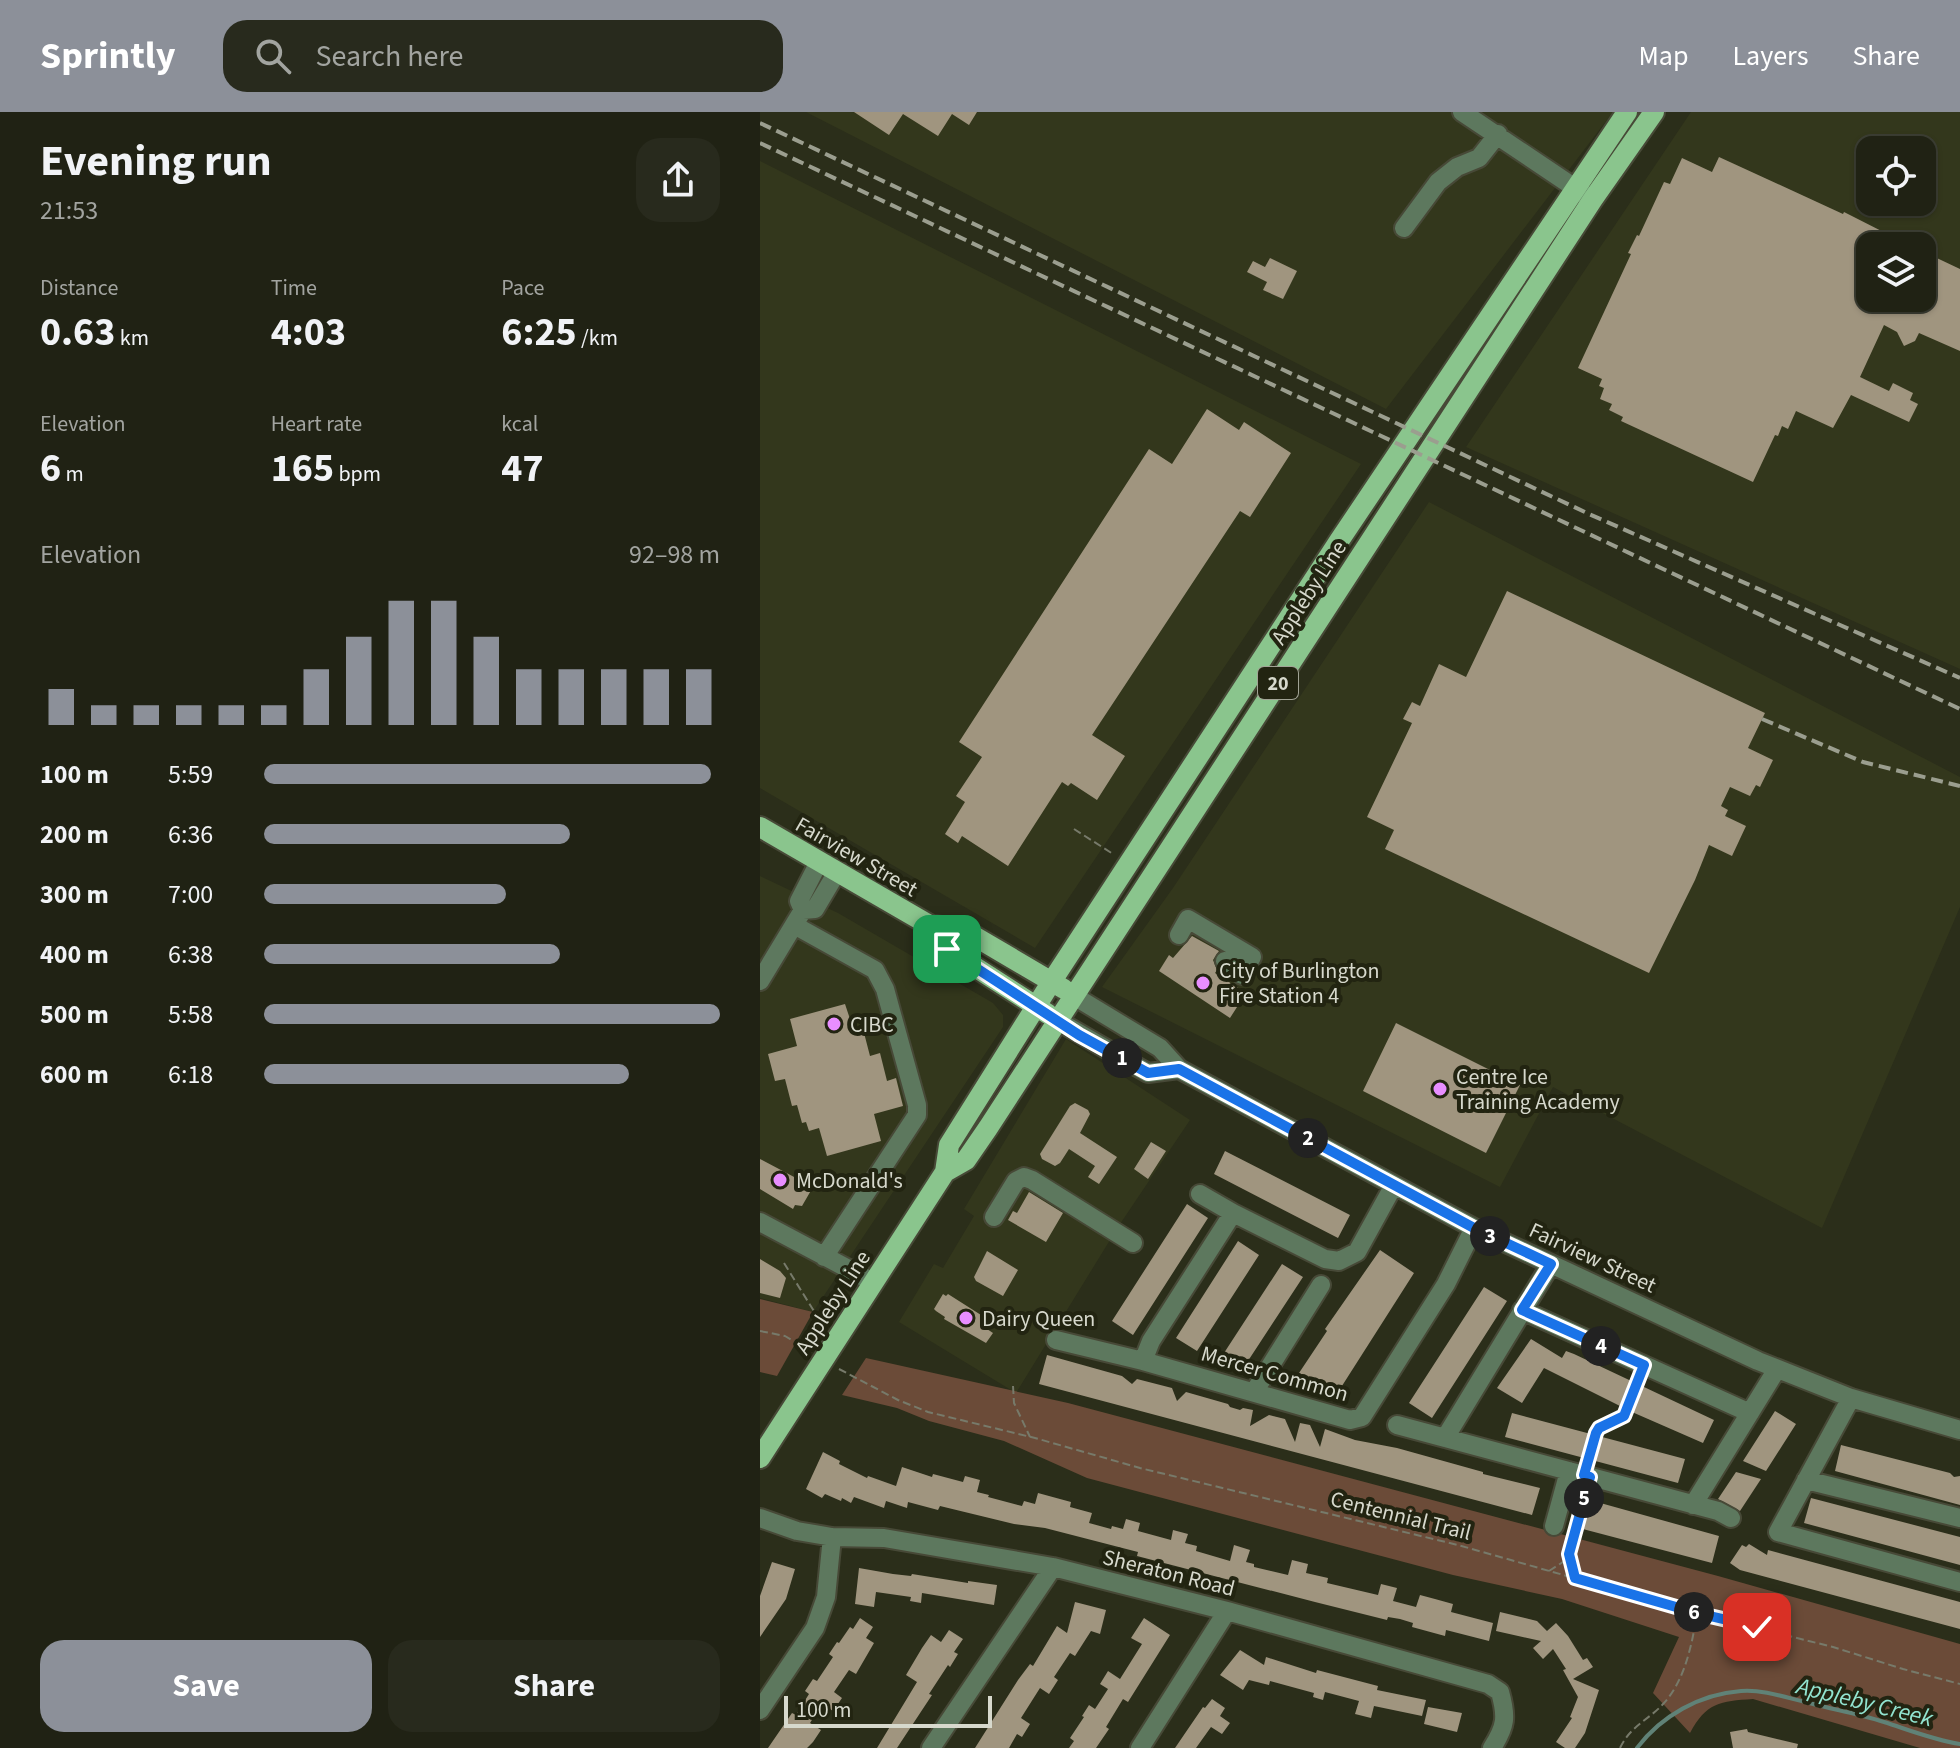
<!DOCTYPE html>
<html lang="en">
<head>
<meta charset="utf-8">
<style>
  :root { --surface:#202214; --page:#282a1d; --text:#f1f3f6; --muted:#a2a4a0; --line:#3d3f34; --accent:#8c9099 }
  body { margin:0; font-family:"Source Sans 3",sans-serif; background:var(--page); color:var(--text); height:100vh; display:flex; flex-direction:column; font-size:30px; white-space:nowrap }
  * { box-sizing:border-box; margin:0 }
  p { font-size:26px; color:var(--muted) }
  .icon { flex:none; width:44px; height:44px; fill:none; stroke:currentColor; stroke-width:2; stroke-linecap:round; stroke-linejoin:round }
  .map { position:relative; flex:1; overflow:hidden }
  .panel { display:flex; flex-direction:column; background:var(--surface); width:760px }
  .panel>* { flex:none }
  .fabs { position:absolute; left:1096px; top:24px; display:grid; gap:16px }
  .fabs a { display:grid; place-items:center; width:80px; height:80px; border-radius:16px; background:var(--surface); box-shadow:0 2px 6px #0004,0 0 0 2px var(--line); font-size:40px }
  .scale { position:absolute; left:24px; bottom:20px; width:208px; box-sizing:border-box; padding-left:8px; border:4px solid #d7d9cd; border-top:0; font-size:22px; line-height:28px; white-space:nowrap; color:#d7d9cd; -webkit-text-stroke:6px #222411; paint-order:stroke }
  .pin { position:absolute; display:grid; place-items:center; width:68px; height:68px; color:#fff; margin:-34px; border-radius:16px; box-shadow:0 4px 12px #0006 }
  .km { position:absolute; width:40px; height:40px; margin:-20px; border-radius:50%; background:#222; color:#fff; font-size:22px; line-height:40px; text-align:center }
  .round { display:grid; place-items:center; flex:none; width:84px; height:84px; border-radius:24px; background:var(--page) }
  .overview { display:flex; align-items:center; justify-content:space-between; height:136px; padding:0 40px }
  h1 { font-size:44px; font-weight:700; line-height:60px }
  .metrics { display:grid; grid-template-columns:repeat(3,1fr); gap:12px; height:136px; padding:8px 40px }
  .metrics div { display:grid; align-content:center }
  .metrics b { font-size:40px; font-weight:700 }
  .metrics small { font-size:22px; font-weight:400 }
  .metrics p { font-size:22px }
  .chart { height:224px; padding:16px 40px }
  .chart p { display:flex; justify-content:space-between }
  .chart svg { width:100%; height:144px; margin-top:8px; stroke:var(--accent); stroke-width:6 }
  .primary-button { display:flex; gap:16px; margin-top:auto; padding:16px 40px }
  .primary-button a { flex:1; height:92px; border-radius:24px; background:var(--accent); color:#fff; font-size:32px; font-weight:700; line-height:92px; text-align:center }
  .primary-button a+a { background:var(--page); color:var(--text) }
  ul { padding:0 40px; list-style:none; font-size:26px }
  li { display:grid; grid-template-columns:128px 96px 1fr; align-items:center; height:60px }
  li i { height:20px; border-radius:10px; background:var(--accent) }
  header { display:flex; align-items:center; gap:48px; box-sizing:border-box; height:112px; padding:0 40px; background:var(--accent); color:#fff }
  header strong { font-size:38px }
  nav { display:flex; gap:44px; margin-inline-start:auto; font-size:28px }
  .search { width:560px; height:72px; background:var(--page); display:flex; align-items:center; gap:20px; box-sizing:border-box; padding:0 28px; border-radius:24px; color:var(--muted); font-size:30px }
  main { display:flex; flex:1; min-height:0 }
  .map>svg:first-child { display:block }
  .built { fill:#33371c; fill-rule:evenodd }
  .green { fill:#6b4b38 }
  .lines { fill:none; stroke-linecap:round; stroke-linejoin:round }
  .stream { stroke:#608277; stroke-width:4 }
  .building { fill:#a0957f }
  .minor-casing { stroke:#474937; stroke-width:22 }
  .major-casing { stroke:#474937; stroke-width:24 }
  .path { stroke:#777a6a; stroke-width:2; stroke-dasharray:8 4; stroke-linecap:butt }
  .minor { stroke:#5d785e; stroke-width:18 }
  .major { stroke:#8ac58d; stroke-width:20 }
  .rail { stroke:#9b9e8f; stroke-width:4; stroke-dasharray:12 6; stroke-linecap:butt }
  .route-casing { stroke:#fff; stroke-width:16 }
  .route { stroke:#1a73e8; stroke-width:10 }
  .poi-dot { fill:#e88eff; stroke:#222411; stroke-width:3 }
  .labels { text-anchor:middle; stroke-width:8; stroke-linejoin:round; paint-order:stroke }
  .shield { fill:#222411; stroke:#a1a395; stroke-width:2 }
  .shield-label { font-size:20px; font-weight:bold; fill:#d7d9cd }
  .street-label { font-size:22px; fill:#d7d9cd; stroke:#222411 }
  .poi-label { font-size:22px; fill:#d7d9cd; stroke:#222411; text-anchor:start }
  .water-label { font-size:24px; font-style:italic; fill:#92e5d1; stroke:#222411 }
</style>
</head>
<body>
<header>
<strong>Sprintly</strong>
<div class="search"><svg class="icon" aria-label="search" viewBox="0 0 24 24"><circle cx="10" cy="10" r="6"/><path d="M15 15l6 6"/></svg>Search here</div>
<nav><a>Map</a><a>Layers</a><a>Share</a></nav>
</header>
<main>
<section class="panel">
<div class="overview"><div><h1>Evening run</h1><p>21:53</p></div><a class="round"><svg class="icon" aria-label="share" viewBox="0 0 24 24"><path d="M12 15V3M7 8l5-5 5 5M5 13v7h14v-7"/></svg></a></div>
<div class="metrics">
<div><p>Distance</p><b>0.63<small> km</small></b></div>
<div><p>Time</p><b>4:03</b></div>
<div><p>Pace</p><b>6:25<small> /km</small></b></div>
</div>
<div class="metrics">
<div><p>Elevation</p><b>6<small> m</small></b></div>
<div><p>Heart rate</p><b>165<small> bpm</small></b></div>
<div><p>kcal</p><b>47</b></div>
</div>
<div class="chart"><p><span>Elevation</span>92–98 m</p>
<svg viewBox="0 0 160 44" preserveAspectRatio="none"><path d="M5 44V33M15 44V38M25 44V38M35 44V38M45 44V38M55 44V38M65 44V27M75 44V17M85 44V6M95 44V6M105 44V17M115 44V27M125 44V27M135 44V27M145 44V27M155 44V27"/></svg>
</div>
<ul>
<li><b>100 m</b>5:59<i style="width:98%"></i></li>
<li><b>200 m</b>6:36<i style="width:67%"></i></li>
<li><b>300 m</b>7:00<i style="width:53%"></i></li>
<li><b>400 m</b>6:38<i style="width:65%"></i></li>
<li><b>500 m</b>5:58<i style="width:100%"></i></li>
<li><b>600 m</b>6:18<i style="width:80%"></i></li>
</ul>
<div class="primary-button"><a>Save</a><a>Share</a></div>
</section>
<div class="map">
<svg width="1200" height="1636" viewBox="0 0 1200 1636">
  <rect width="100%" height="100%" fill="#2b2e1a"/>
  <!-- built -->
  <path class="built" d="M46,0h807l-227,297z
    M931,0h269v557l-494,-222zM1110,38h52v52h-52zM1110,134h52v52h-52z
    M0,49l601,303 -326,484 -275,-160z
    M669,390l531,275v130l-138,321 -269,-141 -53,100 -398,-200 71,-99z
    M0,764l78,37 155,90 10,12v12l-190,285 -53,-14z
    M306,927l124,81 -72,107 -102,166 -117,-71 35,-58 9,4 31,-52 -10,-7z"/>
  <!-- green -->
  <path class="green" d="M0,1187l53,13 -36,64 -17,-4z
    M106,1246l202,45 650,173 242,68v104h-40l-167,-49c-33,2 -47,4 -63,34l-37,-40 26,-56 -117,-38 -109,-24 -366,-97 -83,-37 -75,-20 -32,-13 -55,-13z"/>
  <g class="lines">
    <!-- stream -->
    <path class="stream" d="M877,1636c24,-32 63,-54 104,-57 23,-2 49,8 72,13 23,6 47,10 71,18 25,8 50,18 76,22"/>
  </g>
  <!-- building -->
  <path class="building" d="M94,0h123l-8,13 -17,-11 -14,22 -35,-22 -14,21z
    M959,45l124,57 1,-2 67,34h-41v52h52v-47l38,18v82l-41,-18 -4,8 -11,5 -7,-14 -13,-7 -24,52 29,14 4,-8 20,10 -3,7 8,4 -9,18 -58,-27 -18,33 -37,-17 -8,18 -6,-3 -4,10 -3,-1 -22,47 -132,-61 2,-4 -14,-7 3,-6 -12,-5 4,-11 -5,-2 3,-7 -24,-11 53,-114 -3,-1 9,-18 2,1 25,-54 6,2 12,-26 30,14z
    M510,146l27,13 -14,28 -20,-9 4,-8 -20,-10 6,-11 12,6z
    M447,297l32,21 5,-8 47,31 -41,64 -10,-6 -148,224 33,21 -28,44 -26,-17 -3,3 -6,-4 -54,84 -46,-30 -4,7 -13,-9 20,-32 -9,-6 26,-39 -23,-15 190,-293 23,15z
    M747,479l258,122 -17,35 25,12 -13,27 -4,-2 -6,11 -20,-9 -9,19 7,4 -3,6 21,10 -14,30 -23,-11 -14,35 -46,93 -264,-124 9,-19 -27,-13 45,-94 -9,-4 9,-17 8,4 19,-42 27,13z
    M432,824l27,15 -6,9 4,10 -2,3 31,20 -16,25 -71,-47 10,-16 4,3z
    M85,892l9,27 9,-2 7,27 10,-3 7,28 9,-3 7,28 -29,8 7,27 -54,15 -8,-28 -10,3 -3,-9 -4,1 -5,-18 -5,1 -7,-27 -10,2 -7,-27 29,-8 -7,-27z
    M636,911l124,62 -34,68 -123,-62z
    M315,991l13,7 2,4 -10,19 37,24 -18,27 -11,-7 7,-11 -26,-17 -9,14 -5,3 -13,-7 -2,-5 30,-48z
    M391,1030l15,9 -18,28 -14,-10z
    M465,1039l125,64 -12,23 -124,-64z
    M0,1047l53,28 -11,19 -7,-1 -2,4 -33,-20z
    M269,1080l34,21 -17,29 -38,-22 5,-9 4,2z
    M427,1092l21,14 -75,117 -21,-14z
    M478,1129l21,14 -62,96 -21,-13z
    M620,1138l34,23 -81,127 -36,-24 30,-45 -2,-2z
    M227,1139l31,19 -15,26 -27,-15 -2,-4z
    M0,1147l20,12 6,7 -6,20 -20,-5z
    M522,1152l21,13 -59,90 -20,-14z
    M724,1175l23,14 -75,117 -23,-15z
    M183,1182l3,2 2,-2 44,28 -5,7 6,4 -7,10 -42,-24 1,-2 -9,-6 -2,-2z
    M771,1227l31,19 4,-7 8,3 140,66 -11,23 -71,-31 -88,-44 -22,35 -25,-15z
    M287,1243l75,21 10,8 5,-5 35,9 5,13 9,-9 42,12 2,3 10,3 3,-2 10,2 -3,16 19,-11 16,4 10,23 5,-19 10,2 10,22 5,-18 30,11 42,8 86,24v2l57,14 -8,27 -493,-131z
    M1015,1299l21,13 -30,47 -23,-10z
    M752,1301l173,46 -7,24 -173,-46z
    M1081,1333l109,28 4,4 6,-1v29l-125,-34z
    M63,1340l17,9 -1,3 28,14 1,-2 28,10 6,-19 30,10 1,-3 30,8 2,-6 15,4 -3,12 12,3 -1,2 34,9 2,-5 11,3 3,-11 33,9 -1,5 22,6 -3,10 22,6 1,-3 11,3 3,-10 14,4 -2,8 33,9 2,-10 15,4 -3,9 12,3 -1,5 34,10 4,-16 16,5 -4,12 8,2v3l34,8 4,-15 16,4 -2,9 22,5 -1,5 51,12 3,-11 16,4 -4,13 23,6 4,-12 15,4 18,5 -2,8 42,11 -4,18 -43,-11 -1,6 -33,-9 1,-4 -13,-4 -12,-2 -1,3 -72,-18 -178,-46 1,-4 -93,-24 -31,-4 -74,-18 -2,4 -30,-8 -1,6 -21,-7 -2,7 -30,-11 -3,6 -9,-5 -1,3 -16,-7 -3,4 -16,-9z
    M976,1360l25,7 -21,32 -22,-12z
    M1051,1386l149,39v28l-156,-42z
    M826,1387l133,37 -7,27 -133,-35z
    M989,1432l18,11 1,-5 192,52v27l-220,-59 -10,-7 12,-18 4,2z
    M12,1450l23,7 -9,30 -26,38v-41z
    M99,1456l34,6 18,2 1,-2 56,9v-2l29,4 -3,20 -72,-12 -1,10 -11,-2 1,-4 -35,-5 -2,15 -19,-3z
    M315,1490l31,8 -6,24 -9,-3 -16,25 -5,-3 -16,24 4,3 -9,14 -9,-6 -19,30 9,6 -8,13 -5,-3 -8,14h-34l43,-68 12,-16 3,2 24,-40 10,7z
    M740,1500l37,9 10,10 9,-8 12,13 15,24 4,-2 6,9 -20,12 26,11 -14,43 -10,15h-10l-9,-6 16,-24 -2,-1 8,-20 -15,-27 3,-1 -13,-20 -10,10 -10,-11 8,-7 -45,-10z
    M100,1506l13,9 -7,11 8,5 -18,31 -7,-4 -15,22 8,6 -9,13 -11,-7 -12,19 11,7 -8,12 -6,6h-39l24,-35 4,2 13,-21 -4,-3 8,-12 4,2 16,-24 -4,-3 8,-12 2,1 11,-16 3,2z
    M384,1506l26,17 -42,67 -5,-3 -17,28 3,2 -13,19h-27l5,-7 -4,-3 14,-21 -2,-1 7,-11 6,4 13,-20 -8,-5 8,-13 12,8 22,-35 -11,-6z
    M189,1518l14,9 -9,13 4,2 -8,13 -2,-2 -19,29 3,1 -35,53h-20l40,-66 -11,-7 16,-27 9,-13 10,7z
    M480,1538l24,15 2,-8 50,16 1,-3 61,16 -1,4 49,10 -4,16 -48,-10 -3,12 -16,-4 4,-13 -34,-9 -2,8 -10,-3 1,-4 -44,-12 -1,4 -20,-5 -6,10 -23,-15z
    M452,1587l13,9 -5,8 10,7 -8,11 -11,-7 -15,21h-21l28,-41 2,1z
    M668,1595l34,6 -5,19 -33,-8z
    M987,1617l1,3 50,12 -1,4h-64l-3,-16z"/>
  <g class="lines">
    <!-- minor casing -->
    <g class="minor-casing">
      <path id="minor" d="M702,0l125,84
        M644,116l34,-46 19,-15 22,-9 19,-24
        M43,798l12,-1 22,-37
        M34,813l81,45 10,19 32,116v10l-93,142
        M419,823l9,-16 64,38 -10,18 -17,-14
        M0,869l43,-71 -4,-9 20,-39
        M314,884l86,52 19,21 295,159 284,133 93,37 109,32
        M298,909l90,52 31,-4
        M440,1082l33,19 92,46 14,2 18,-9 37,-67
        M234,1105l22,-36 8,-4 8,3 101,63
        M0,1110l113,60
        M762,1198l228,103
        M296,1228l87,21 207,59 12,-3 84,-133 28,-56
        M383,1249l8,-20 82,-128
        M494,1280l67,-107
        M1091,1286l-73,134 182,50
        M637,1313l321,86 13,7
        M685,1326l106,-174
        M1046,1368l154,38
        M933,1393l84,-136
        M0,1406l37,13 35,6 52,1 169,29 174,44 261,73 12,8c7,25 6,34 -8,56
        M794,1414l15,-55
        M0,1598l55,-82 11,-31 6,-60
        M171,1636l122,-181
        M380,1636l87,-137"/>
    </g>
    <!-- major casing -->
    <g class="major-casing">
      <path id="major" d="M0,715l171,99 31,3 102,60
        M171,814l16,23 101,65
        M185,1060l21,-12 22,-32 605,-929 61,-87
        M0,1346l185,-286 4,-27 103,-164 287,-440 288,-429"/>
    </g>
    <!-- path -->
    <path class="path" d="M314,717l39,25
      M24,1151l33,53
      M0,1219l25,5 25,15
      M79,1257l59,31 30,12 107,26 105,30 318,77 239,68 136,34 70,22 57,15
      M253,1274l1,17 16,34
      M829,1346l10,-30 25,-12 14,-35
      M809,1443l5,21
      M789,1459l14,-9 6,-8 16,-61
      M860,1636c11,-23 29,-28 44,-45 21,-23 28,-59 33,-89"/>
    <!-- minor -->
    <use href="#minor" class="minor"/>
    <!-- major -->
    <use href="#major" class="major"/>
    <!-- rail -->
    <path class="rail" d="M0,11l829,391 371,164
      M0,31l1200,566
      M1002,607l101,43 97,24"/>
  </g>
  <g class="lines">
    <!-- route casing -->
    <g class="route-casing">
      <path id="route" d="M187,837l132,86 69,38 31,-4 295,159 77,36 -29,46 122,55 -20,51 -25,12 -3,5 -12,42 6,2 -21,77 6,24 122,35 60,14"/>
    </g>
    <!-- route -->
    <use href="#route" class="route"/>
  </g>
  <!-- markers -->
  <g class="poi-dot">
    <circle cx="443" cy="871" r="8"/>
    <circle cx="74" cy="912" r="8"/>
    <circle cx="680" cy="977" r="8"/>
    <circle cx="20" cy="1068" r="8"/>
    <circle cx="206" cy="1206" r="8"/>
  </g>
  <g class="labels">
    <!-- shield labels -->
    <rect class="shield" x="498" y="555" width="40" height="32" rx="6"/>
    <g class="shield-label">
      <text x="518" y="578">20</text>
    </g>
    <!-- street labels -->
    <g class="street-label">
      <text transform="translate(548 480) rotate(-57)" y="8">Appleby Line</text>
      <text transform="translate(97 744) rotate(30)" y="8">Fairview Street</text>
      <text transform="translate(833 1145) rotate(25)" y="8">Fairview Street</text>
      <text transform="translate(72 1190) rotate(-57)" y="8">Appleby Line</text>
      <text transform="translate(515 1261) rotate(16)" y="8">Mercer Common</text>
      <text transform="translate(641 1403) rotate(14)" y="8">Centennial Trail</text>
      <text transform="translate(409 1460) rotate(14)" y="8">Sheraton Road</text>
    </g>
    <!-- poi labels -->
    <g class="poi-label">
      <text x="459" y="866">City of Burlington<tspan x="459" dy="25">Fire Station 4</tspan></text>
      <text x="90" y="920">CIBC</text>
      <text x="696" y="972">Centre Ice<tspan x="696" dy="25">Training Academy</tspan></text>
      <text x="36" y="1076">McDonald's</text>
      <text x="222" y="1214">Dairy Queen</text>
    </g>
    <!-- water labels -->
    <g class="water-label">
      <text transform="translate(1105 1590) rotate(14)" y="8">Appleby Creek</text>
    </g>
  </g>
</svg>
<div class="fabs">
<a><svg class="icon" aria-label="locate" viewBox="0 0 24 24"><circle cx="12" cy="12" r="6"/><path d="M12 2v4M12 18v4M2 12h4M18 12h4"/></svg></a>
<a><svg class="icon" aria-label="layers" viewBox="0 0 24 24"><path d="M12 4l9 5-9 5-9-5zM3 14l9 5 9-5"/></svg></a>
</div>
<div class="scale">100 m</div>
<div class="pin" style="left:187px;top:837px;background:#1e9e55"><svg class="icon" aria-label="arrive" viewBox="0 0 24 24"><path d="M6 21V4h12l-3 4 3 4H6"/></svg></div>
<div class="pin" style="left:997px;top:1515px;background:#d93025"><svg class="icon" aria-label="check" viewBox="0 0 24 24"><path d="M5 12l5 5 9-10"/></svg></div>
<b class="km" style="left:362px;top:946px">1</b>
<b class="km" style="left:548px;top:1026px">2</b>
<b class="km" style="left:730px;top:1124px">3</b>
<b class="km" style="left:841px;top:1234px">4</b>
<b class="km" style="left:824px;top:1386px">5</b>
<b class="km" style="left:934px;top:1500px">6</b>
</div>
</main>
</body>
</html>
